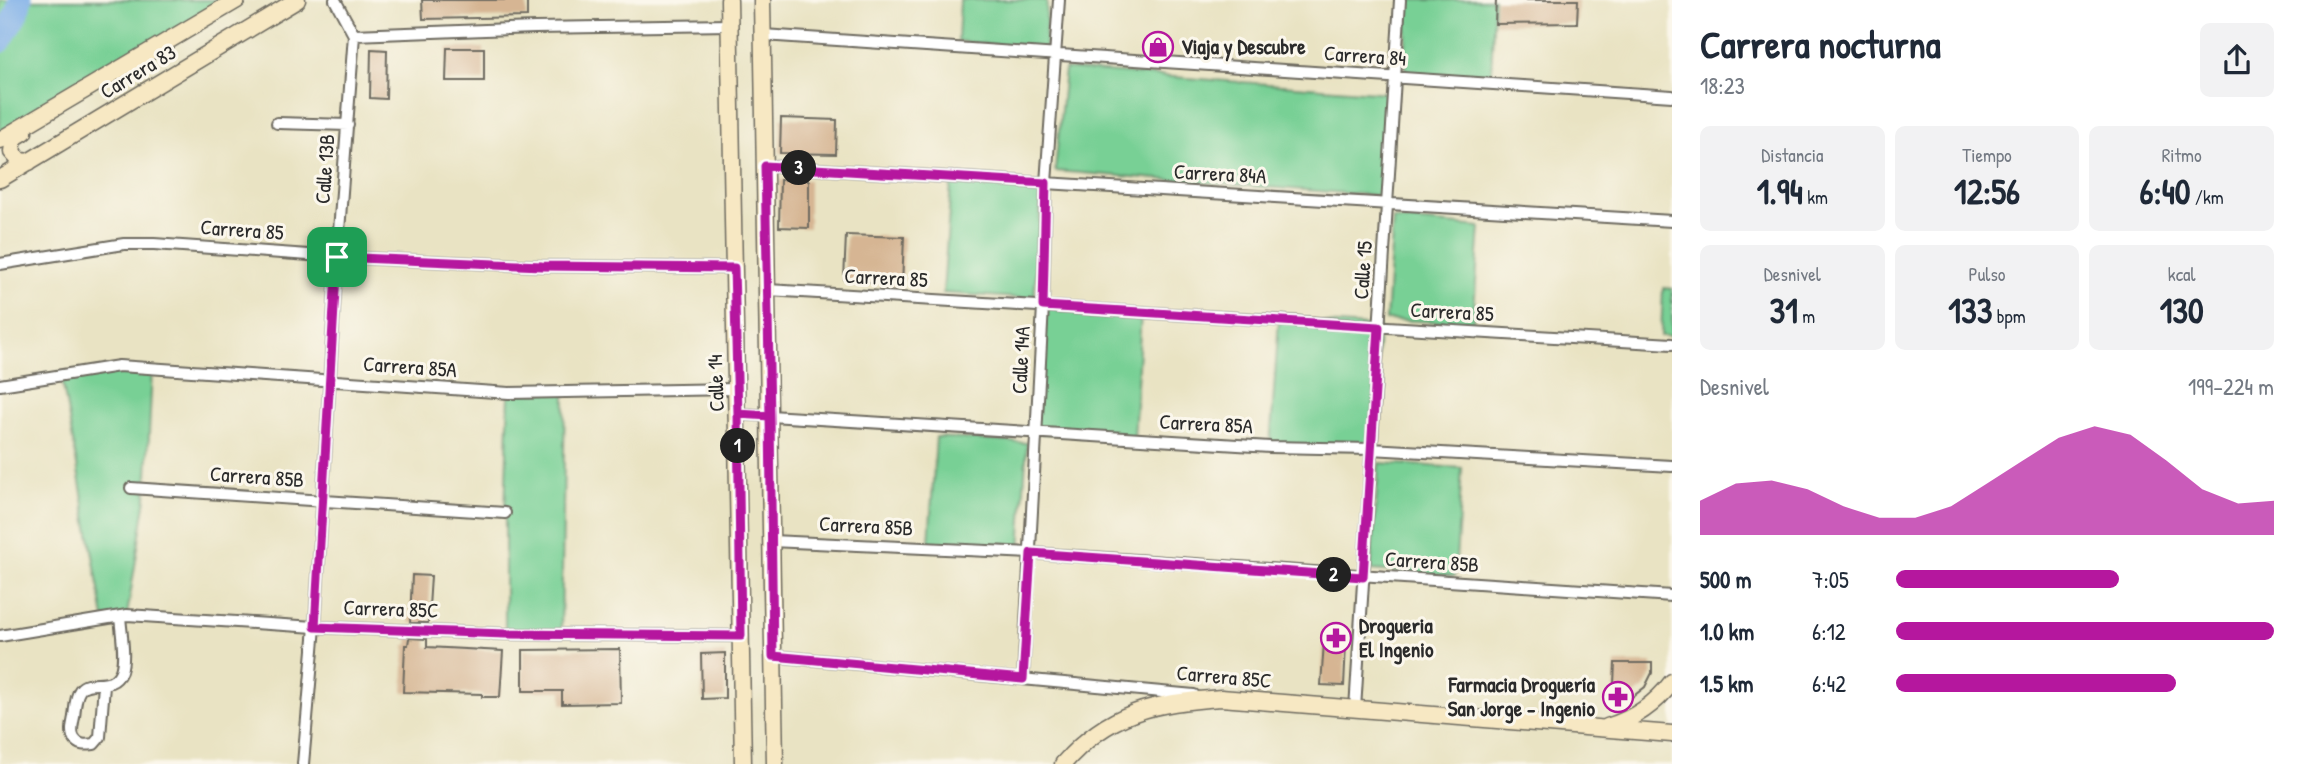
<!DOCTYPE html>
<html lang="es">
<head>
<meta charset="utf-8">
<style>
  :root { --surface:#fff; --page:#f2f2f3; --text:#1f2937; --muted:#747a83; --accent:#b5179e }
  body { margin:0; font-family:"Patrick Hand",sans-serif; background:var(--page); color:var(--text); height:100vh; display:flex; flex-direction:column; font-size:26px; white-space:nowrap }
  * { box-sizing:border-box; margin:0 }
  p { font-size:23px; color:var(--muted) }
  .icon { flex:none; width:38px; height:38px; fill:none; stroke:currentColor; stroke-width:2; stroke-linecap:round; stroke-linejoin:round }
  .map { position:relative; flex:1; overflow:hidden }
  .drawer { display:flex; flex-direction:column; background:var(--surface); width:630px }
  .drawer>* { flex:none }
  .pin { position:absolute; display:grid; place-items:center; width:60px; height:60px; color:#fff; margin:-30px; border-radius:14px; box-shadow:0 4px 10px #0006 }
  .km { position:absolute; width:35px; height:35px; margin:-18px; border-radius:50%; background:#222; color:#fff; font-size:19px; line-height:35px; text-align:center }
  .round { display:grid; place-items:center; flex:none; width:74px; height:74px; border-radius:10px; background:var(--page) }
  .overview { display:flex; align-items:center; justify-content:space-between; height:119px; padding:0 28px }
  h1 { font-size:38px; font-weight:700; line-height:52px }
  .stats { display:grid; grid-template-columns:repeat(3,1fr); gap:10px; height:119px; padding:7px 28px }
  .stats div { display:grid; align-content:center; border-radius:10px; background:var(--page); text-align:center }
  .stats b { font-size:35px; font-weight:700 }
  .stats small { font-size:19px; font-weight:400 }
  .stats p { font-size:19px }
  .chart { height:196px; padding:14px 28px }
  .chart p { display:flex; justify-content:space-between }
  .chart svg { width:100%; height:126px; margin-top:7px; fill:var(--accent); opacity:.7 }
  ul { padding:0 28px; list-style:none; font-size:23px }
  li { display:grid; grid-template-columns:112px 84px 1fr; align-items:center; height:52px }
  li i { height:18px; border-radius:9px; background:var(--accent) }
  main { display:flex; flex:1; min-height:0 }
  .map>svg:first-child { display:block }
  .green { fill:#78d095; stroke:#527e60; stroke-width:2 }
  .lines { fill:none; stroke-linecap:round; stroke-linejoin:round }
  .river { stroke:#7caee8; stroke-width:24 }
  .building { fill:#d6b593 }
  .street-casing { stroke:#6e6b60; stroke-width:14 }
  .secondary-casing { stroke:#6e6b60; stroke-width:19 }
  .street { stroke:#fff; stroke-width:10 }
  .secondary { stroke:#f7e8c3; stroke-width:16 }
  .route-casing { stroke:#fff; stroke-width:14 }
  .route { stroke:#b5179e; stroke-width:9 }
  .labels { text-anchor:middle; stroke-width:6; stroke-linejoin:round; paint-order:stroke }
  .poi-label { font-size:21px; font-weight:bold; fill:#2b2b2b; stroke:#fbf7ec; text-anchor:start }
  .street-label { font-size:21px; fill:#2b2b2b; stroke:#fbf7ec }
</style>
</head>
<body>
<main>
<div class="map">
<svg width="1672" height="764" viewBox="0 0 1672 764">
  <rect width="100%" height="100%" fill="#fbf7ec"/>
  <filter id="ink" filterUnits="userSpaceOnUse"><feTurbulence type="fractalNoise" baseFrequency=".0143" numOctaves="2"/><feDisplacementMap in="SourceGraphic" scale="14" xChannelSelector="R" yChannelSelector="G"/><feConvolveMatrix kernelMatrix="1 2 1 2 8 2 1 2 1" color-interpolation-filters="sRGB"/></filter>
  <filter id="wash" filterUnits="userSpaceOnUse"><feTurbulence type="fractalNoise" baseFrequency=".00686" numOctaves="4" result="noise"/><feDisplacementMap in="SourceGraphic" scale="28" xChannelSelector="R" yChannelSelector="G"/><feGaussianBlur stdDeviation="1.57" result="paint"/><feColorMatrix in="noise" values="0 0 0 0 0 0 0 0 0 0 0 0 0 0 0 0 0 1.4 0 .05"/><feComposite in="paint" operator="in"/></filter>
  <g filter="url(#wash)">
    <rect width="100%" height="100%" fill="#e9e3c3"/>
    <!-- green -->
    <path class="green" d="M0,0h237l-237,140z
      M960,0h87l-2,50 -87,-9z
      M1407,0h87l-3,81 -86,-5z
      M1065,69l323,24 -4,103 -329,-25z
      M951,184l91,6 -8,109 -91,-6z
      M1393,219l87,8 -7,96 -87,-3z
      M1663,288l9,1v47h-11z
      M1043,306l98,6 -7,127 -98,-6z
      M1279,320l100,7 -8,122 -101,-2z
      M152,369l-6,129 -19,117 -23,3 -43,-244z
      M565,392l-4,243 -56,-1v-121l4,-120z
      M936,437l91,6 -7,107 -91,-7z
      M1379,463l83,5 -7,108 -84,-6z"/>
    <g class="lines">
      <!-- river -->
      <path class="river" d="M0,41l17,-28 3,-13"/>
    </g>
    <g id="blocks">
      <!-- building -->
      <path class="building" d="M422,0h105v17l-104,2z
        M1496,0h82l-1,23 -82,1z
        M447,48h37v33h-38z
        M371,49l16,1 -1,49 -16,-1z
        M781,118l56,2 -1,34 -56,-1z
        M780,180h29v48l-30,-1z
        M846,235l58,2 -2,49 -58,-6z
        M412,575l19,1 -3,47h-18z
        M409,638l18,1v8l76,4 -3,46h-18v-3l-79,-2 2,-47h3z
        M1324,642l22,1 -2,43 -23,-1z
        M620,649l1,54 -59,1v-13h-39v-41z
        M725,653v45l-23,1 -1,-45z
        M1615,663h37v10l-7,14 -18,14 -14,4z"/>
    </g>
  </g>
  <g filter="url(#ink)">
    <use href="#blocks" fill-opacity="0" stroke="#6e6b60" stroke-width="2"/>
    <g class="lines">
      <!-- street casing -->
      <g class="street-casing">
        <path id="street" d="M354,35l181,-7 195,-3
          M763,35l909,61
          M277,123l71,2
          M765,166l907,55
          M0,264l124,-20h30l183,13 205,9 192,2
          M768,290l904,54
          M0,385l119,-19 390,27 227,-4
          M738,414l532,33 101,2 301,17
          M131,488l374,25
          M771,541l260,12 641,43
          M0,636l127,-21 188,12 190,7 236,2
          M773,656l421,39
          M1023,679l20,-373 3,-123 13,-183
          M104,685l-4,52 -6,7c-8,1 -16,2 -20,-6 -4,-6 -1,-15 0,-21 1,-8 1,-20 6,-27 9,-13 32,3 41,-19 5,-15 0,-39 -1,-55
          M1355,709l45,-709
          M303,764l12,-137 22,-370 17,-222 -19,-35"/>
      </g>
      <!-- secondary casing -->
      <g class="secondary-casing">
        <path id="secondary" d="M729,0l14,764
          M762,0l13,764
          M24,132l-10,6 -2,14 8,9 9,1
          M0,140l237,-140
          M0,179l297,-179
          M1607,727c27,-8 48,-22 65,-45
          M1063,764c46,-53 91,-61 158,-66l451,36"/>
      </g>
      <!-- street -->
      <use href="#street" class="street"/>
      <!-- secondary -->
      <use href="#secondary" class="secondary"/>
    </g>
  </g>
  <g class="lines" filter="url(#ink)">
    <!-- route casing -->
    <g class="route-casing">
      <path id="route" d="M337,257l-22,370 190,7 236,2 -3,-222 32,2 3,240 250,23 8,-126 332,24 16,-250 -336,-21 3,-123 -281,-17 5,250 -32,-2 -4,-146 -192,-2 -205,-9"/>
    </g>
    <!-- route -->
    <use href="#route" class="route"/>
  </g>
  <!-- icons -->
  <defs>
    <g id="shop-ring" transform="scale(1.575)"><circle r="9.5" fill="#fbf7ec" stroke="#b5179e" stroke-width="1.5"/><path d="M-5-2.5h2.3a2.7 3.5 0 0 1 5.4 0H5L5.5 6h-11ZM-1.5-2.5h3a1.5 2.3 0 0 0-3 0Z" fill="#b5179e"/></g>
    <g id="pharmacy-ring" transform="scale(1.575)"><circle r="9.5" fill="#fbf7ec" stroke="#b5179e" stroke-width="1.5"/><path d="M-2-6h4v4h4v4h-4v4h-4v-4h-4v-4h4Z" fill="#b5179e"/></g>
  </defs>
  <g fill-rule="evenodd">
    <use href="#shop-ring" x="1158" y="47"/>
    <use href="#pharmacy-ring" x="1336" y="638"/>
    <use href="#pharmacy-ring" x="1618" y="697"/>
  </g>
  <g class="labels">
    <!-- poi labels -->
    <g class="poi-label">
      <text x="1181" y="54">Viaja y Descubre</text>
      <text x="1359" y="633">Drogueria<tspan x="1359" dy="24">El Ingenio</tspan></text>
      <text x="1595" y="692" text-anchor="end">Farmacia Droguería<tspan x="1595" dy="24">San Jorge - Ingenio</tspan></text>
    </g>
    <!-- street labels -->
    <g class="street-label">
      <text transform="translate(1365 56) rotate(4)" y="7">Carrera 84</text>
      <text transform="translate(138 72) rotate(-31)" y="7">Carrera 83</text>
      <text transform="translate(325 169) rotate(-86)" y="7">Calle 13B</text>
      <text transform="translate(1220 174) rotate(3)" y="7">Carrera 84A</text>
      <text transform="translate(242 230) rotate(4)" y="7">Carrera 85</text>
      <text transform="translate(1363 270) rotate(-86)" y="7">Calle 15</text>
      <text transform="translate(886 278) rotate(3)" y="7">Carrera 85</text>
      <text transform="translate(1452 312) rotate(3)" y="7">Carrera 85</text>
      <text transform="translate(1021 360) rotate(-87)" y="7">Calle 14A</text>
      <text transform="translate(410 367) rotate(4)" y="7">Carrera 85A</text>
      <text transform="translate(716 383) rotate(-92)" y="7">Calle 14</text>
      <text transform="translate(1206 424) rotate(3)" y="7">Carrera 85A</text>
      <text transform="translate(257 477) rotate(4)" y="7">Carrera 85B</text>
      <text transform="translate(866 526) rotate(3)" y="7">Carrera 85B</text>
      <text transform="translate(1432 562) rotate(4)" y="7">Carrera 85B</text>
      <text transform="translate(391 609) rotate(2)" y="7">Carrera 85C</text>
      <text transform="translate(1224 677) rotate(5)" y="7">Carrera 85C</text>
    </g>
  </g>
</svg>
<div class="pin" style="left:337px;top:257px;background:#1e9e55"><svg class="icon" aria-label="arrive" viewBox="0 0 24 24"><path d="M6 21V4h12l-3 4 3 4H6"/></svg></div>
<b class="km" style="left:738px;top:446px">1</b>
<b class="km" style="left:1334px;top:575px">2</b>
<b class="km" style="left:799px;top:168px">3</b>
</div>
<section class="drawer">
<div class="overview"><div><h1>Carrera nocturna</h1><p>18:23</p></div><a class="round"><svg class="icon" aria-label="share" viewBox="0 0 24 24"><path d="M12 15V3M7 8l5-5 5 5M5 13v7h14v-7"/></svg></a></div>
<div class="stats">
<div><p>Distancia</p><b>1.94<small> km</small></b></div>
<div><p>Tiempo</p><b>12:56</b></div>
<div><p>Ritmo</p><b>6:40<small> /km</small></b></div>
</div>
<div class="stats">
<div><p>Desnivel</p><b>31<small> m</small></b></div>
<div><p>Pulso</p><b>133<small> bpm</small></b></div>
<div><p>kcal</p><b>130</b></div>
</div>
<div class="chart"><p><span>Desnivel</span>199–224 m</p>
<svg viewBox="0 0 160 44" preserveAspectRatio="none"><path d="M0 44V32L10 26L20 25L30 28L40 34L50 38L60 38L70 34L80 26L90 18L100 10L110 6L120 9L130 18L140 28L150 33L160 32V44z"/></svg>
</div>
<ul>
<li><b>500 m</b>7:05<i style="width:59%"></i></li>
<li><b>1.0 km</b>6:12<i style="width:100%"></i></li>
<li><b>1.5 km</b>6:42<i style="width:74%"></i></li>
</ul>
</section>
</main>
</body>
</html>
